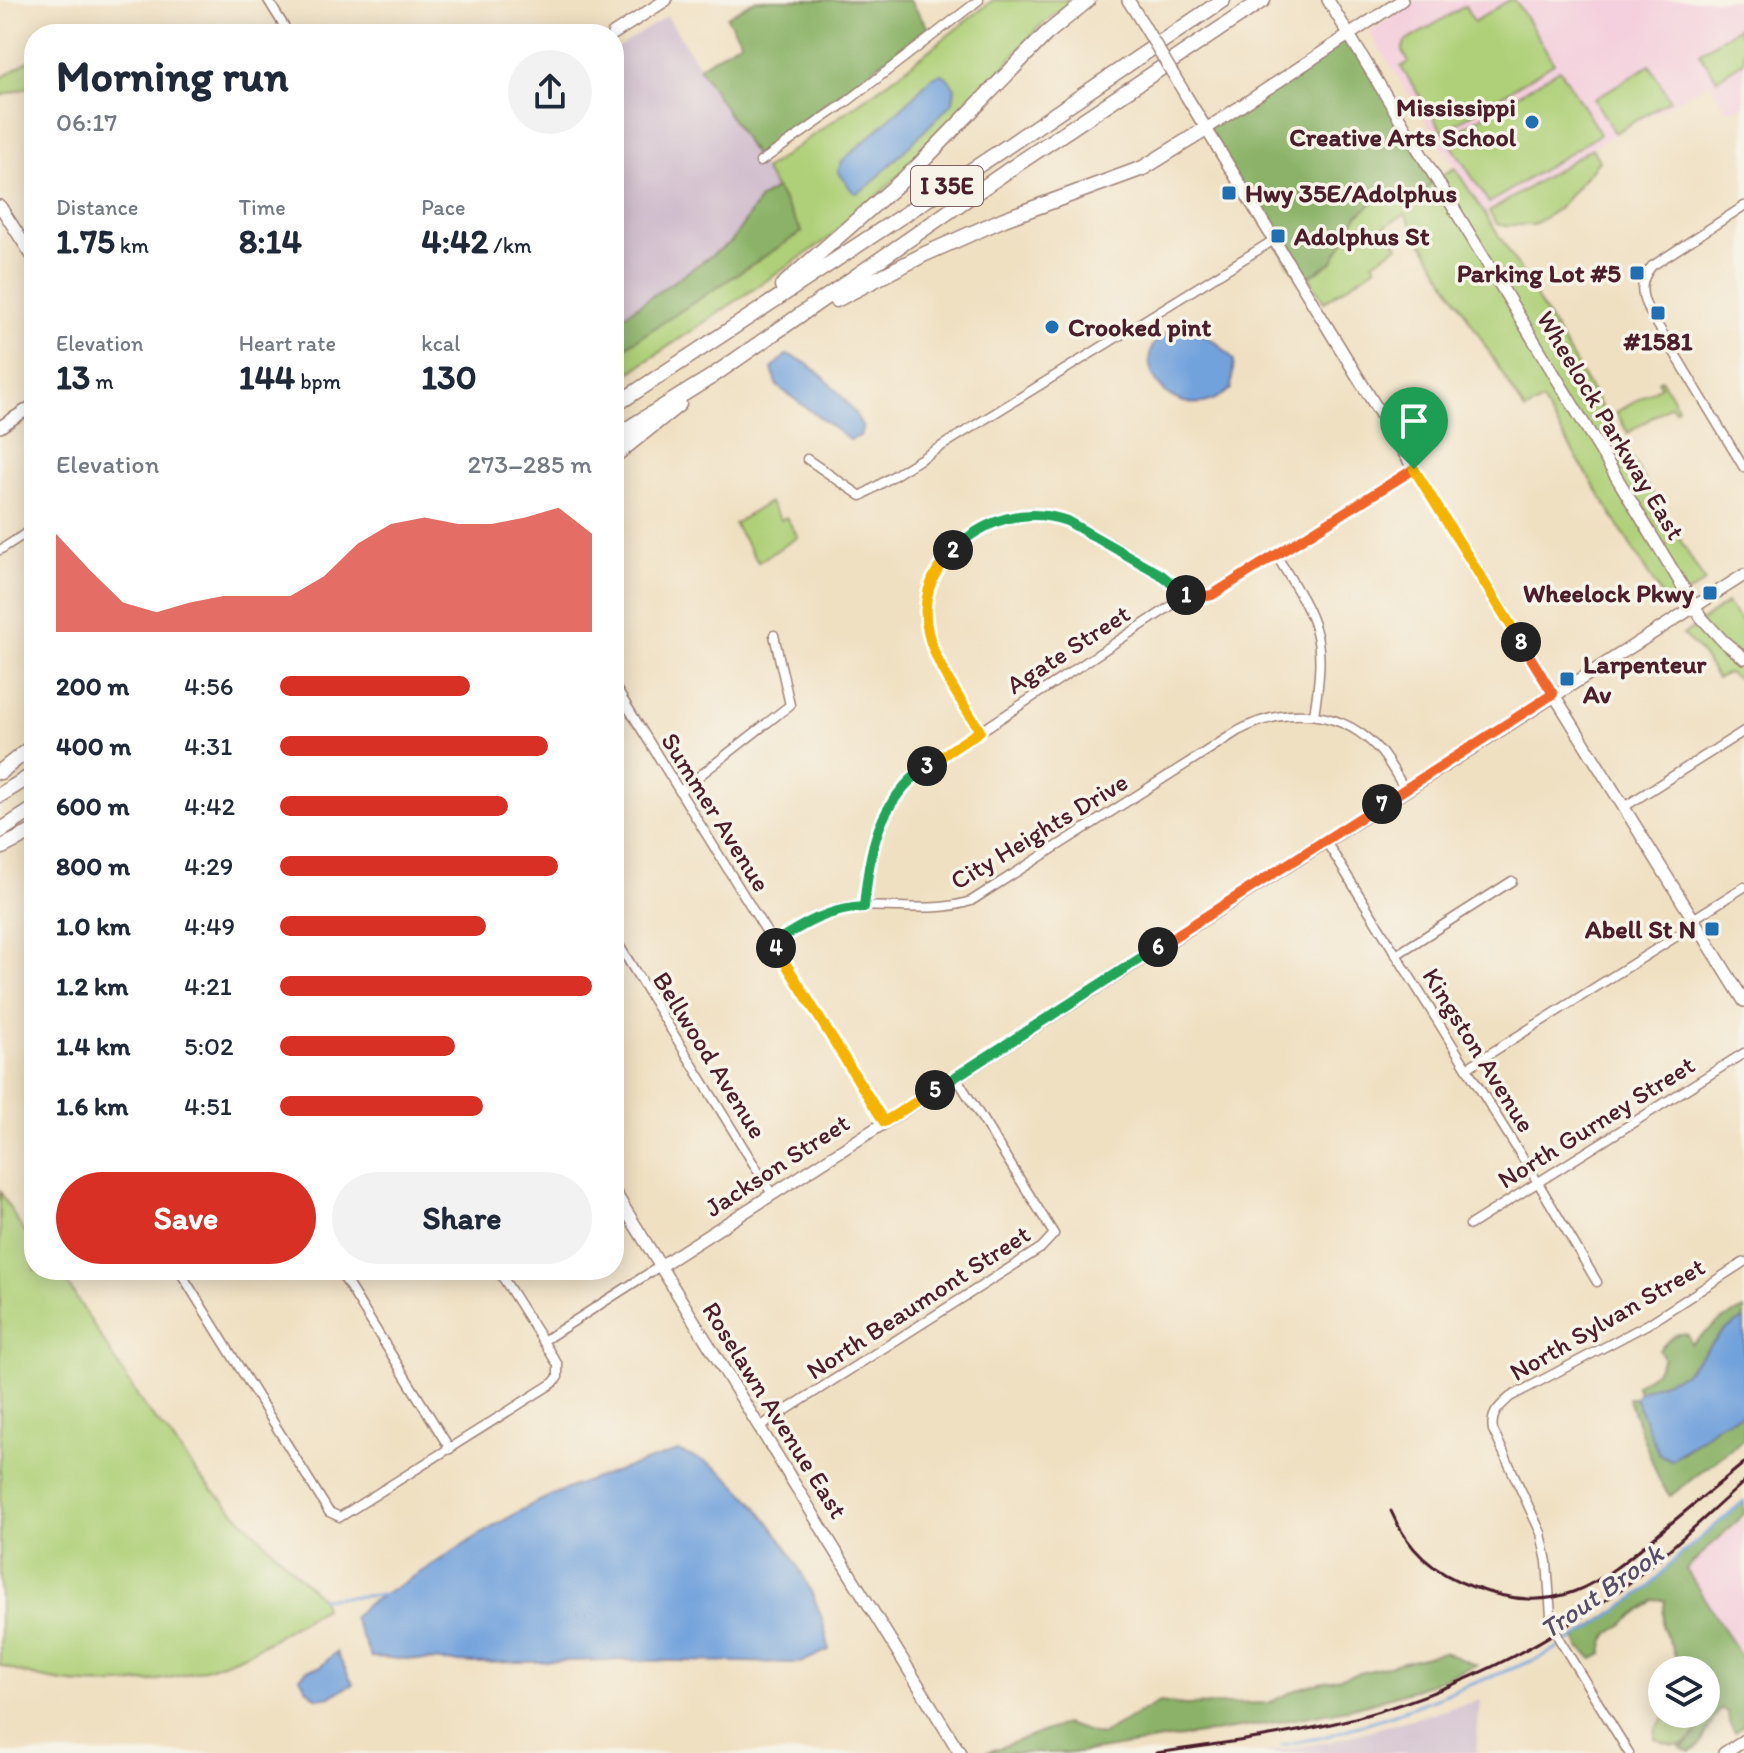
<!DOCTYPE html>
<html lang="en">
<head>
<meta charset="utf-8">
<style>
  :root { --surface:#fff; --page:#f2f2f3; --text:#1f2937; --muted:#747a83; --accent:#d93025 }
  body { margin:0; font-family:Itim,sans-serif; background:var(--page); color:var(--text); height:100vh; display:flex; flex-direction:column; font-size:30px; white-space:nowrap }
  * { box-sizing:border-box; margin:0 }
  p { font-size:26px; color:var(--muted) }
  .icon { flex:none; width:44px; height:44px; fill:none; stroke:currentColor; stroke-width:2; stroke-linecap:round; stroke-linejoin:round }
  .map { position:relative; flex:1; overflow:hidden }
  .details { position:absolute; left:24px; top:24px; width:600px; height:1256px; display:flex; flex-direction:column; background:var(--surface); border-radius:32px; box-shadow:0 4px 20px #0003 }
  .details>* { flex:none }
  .buttons { position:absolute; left:1648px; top:1656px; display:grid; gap:16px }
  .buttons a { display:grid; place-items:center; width:72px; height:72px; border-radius:50%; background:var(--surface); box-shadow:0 4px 20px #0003; font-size:40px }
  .pin { position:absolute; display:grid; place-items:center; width:68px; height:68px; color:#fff; margin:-82px -34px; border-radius:50% 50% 50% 0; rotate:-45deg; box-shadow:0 0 8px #0007 }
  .pin .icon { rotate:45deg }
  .km { position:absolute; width:40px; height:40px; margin:-20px; border-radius:50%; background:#222; color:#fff; font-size:22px; line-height:40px; text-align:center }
  .round { display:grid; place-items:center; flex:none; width:84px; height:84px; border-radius:42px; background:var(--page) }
  .summary { display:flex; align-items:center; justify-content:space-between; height:136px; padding:0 32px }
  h1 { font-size:44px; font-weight:700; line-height:60px }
  .metrics { display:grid; grid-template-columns:repeat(3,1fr); gap:12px; height:136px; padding:8px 32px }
  .metrics div { display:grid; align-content:center }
  .metrics b { font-size:34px; font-weight:700 }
  .metrics small { font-size:22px; font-weight:400 }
  .metrics p { font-size:22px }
  .chart { height:224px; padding:16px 32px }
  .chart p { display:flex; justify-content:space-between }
  .chart svg { width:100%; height:144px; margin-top:8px; fill:var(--accent); opacity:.7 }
  .primary-button { display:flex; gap:16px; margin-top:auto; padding:16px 32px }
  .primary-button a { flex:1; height:92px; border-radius:48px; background:var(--accent); color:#fff; font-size:32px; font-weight:700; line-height:92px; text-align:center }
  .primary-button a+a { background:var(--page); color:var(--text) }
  ul { padding:0 32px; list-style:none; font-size:26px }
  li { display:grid; grid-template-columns:128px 96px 1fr; align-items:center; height:60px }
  li i { height:20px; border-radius:10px; background:var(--accent) }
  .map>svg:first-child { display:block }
  .built { fill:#f4cfdd }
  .industrial { fill:#d0bdcd }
  .green { fill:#afd078; stroke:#7c7852; stroke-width:2 }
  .forest { fill:#8bb268; stroke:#6a684a; stroke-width:2 }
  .water { fill:#72a2dc; stroke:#5e6084; stroke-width:2 }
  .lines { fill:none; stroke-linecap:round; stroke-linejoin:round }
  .stream { stroke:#72a2dc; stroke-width:3 }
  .street-casing { stroke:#9d8076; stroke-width:11 }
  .secondary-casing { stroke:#9d8076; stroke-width:14 }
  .highway-casing { stroke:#9d8076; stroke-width:17 }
  .street { stroke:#fff; stroke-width:8 }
  .secondary { stroke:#fff; stroke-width:11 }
  .highway { stroke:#fff; stroke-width:14 }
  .rail { stroke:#4a1f2b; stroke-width:3 }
  .secondary-bridge-casing { stroke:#9d8076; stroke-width:14; stroke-linecap:butt }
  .secondary-bridge { stroke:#fff; stroke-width:11 }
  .split-1-casing { stroke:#fff; stroke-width:16 }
  .split-2-casing { stroke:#fff; stroke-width:16 }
  .split-3-casing { stroke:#fff; stroke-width:16 }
  .split-4-casing { stroke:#fff; stroke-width:16 }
  .split-5-casing { stroke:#fff; stroke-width:16 }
  .split-6-casing { stroke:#fff; stroke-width:16 }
  .split-7-casing { stroke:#fff; stroke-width:16 }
  .split-8-casing { stroke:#fff; stroke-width:16 }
  .split-9-casing { stroke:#fff; stroke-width:16 }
  .split-1 { stroke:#f0652b; stroke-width:10 }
  .split-2 { stroke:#22a559; stroke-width:10 }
  .split-3 { stroke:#f5b400; stroke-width:10 }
  .split-4 { stroke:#22a559; stroke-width:10 }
  .split-5 { stroke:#f5b400; stroke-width:10 }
  .split-6 { stroke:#22a559; stroke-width:10 }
  .split-7 { stroke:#f0652b; stroke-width:10 }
  .split-8 { stroke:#f0652b; stroke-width:10 }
  .split-9 { stroke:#f5b400; stroke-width:10 }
  .poi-dot { fill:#1f6fb2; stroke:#f7f3e8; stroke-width:3 }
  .labels { text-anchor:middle; stroke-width:7; stroke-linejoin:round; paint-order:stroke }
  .shield { fill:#f7f3e8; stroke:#7e5f64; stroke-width:2 }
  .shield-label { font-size:24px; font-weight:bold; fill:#4a1f2b }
  .poi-label { font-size:26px; font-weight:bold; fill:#4a1f2b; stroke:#f7f3e8; text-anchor:end }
  .street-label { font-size:26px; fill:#4a1f2b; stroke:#f7f3e8 }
  .water-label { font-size:28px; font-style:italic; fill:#584d69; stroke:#f7f3e8 }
</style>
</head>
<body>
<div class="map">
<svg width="1744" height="1753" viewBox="0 0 1744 1753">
  <rect width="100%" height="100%" fill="#f7f3e8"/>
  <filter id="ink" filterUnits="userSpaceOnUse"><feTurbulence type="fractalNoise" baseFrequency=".0125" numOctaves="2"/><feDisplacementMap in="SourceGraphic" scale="16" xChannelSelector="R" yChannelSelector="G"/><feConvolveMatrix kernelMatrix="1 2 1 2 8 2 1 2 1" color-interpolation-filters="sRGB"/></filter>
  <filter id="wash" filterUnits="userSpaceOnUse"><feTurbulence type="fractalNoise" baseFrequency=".006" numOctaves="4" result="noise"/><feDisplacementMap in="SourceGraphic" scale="32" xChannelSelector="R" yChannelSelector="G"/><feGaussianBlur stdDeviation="1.8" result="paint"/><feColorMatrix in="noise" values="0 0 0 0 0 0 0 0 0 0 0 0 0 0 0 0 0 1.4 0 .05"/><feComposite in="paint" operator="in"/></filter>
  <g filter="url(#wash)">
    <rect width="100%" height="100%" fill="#f0e0c2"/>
    <!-- built -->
    <path class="built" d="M1417,0h327v106l-18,3 -16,-27 -116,64 -110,67 -115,-181z
      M1744,1518v142l-58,-91z"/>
    <!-- industrial -->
    <path class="industrial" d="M667,16l109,172 -16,12 -29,42 -117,80v-272z
      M1480,1700l-4,53h-213l69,-12z"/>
    <!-- green -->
    <path class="green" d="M993,0h80l-35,28 -75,85 -39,41 -96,85 -214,144v-21l12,-16 176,-114 -38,-62 131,-93z
      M1509,0h6l39,63 -111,69 -42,-65 8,-5 -7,-11 3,-9 60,-36 9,16z
      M1737,28l7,12v21l-27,18 -18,-26z
      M28,61l6,5v15l-5,4 1,2 -30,9v-17z
      M1650,65l20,35 -55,33 -21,-34z
      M1560,69l40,65 -111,69 -42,-65z
      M1592,148l7,13 -41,48 -25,16h-35l-9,-13z
      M1455,168l55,85 195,329 -37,24 -126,-205 -17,10 -120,-197 -20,12 13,20 -25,16 3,5 -52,35 -15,-25 24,-16 24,-45 26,-22 34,5 19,-21z
      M1661,379l17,28 -3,3 -4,-5 -43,28 -12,-21 45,-26 -3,-5z
      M769,502l12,18 5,-3 12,20 -40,25 -24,-38z
      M1727,603l17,22v57l-16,-9 -11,5 -18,-28 -16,-15z
      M0,1191l22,38 12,11v30h25l86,138 20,22 36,48 120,120 3,10c-26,14 -52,33 -79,46 -75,33 -168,43 -245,11z
      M1667,1714h33c-2,29 -20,39 -45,24l1,-9z"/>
    <!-- forest -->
    <path class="forest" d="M755,0h155l18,28 -173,128 -56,-89 42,-26 -14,-24z
      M1349,35l87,143 -19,21 -34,-5 -26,22 -24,45 -33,21 -94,-153z
      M776,188l26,44 -175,114 -13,16v-40l117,-80 29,-43z
      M1744,1309v10l-20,12 -40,43 -45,18 -3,-7 21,-15 7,-12 -5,-8c9,-9 15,-20 29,-15l3,9 32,-25z
      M1628,1398h7l24,56 24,-1 36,-29 25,-11v26l-74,57 -10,-14z
      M1744,1501v13l-58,55 58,93v64l-9,6 -6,-9 -1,-10 -7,-5c-12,13 -14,37 -31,44l-10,-5c15,-8 19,-16 20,-33h6v-44h-32l4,-8 -16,-37 3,-25h-12c-11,13 -43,30 -48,40 -2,3 -2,11 -3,14l-9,5 -13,-11 -5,-10 75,-51 20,-23z
      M1443,1652l33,13 -56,23 -63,19 -67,13 -211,33h-94l79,-29 36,11 59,-33 26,3 84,-2 31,-15z"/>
    <!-- water -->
    <path class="water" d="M941,74l6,3 8,11 -2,14 -83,83 -13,8 -5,-2 -14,-20 4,-10 65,-58 25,-26z
      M1186,328c22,8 34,14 48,33l-3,28c-62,52 -122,-52 -45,-61z
      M786,355c26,3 66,49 77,73l-3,8 -10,4 -73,-54 -5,-17z
      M1744,1319v94l-25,11 -48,36 -12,-6 -24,-56 4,-6 45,-18 40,-43z
      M678,1451c13,6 29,10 40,18 47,35 104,122 111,181l-29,13 -185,-3 -140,3 -104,-6 -18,-39 14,-14c58,-31 109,-71 168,-101 45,-22 95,-36 143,-52z
      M336,1652l17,32 -22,12 -14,2 -11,-10 -6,-11 7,-7 13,-3z"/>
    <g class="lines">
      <!-- stream -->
      <path class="stream" d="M321,1598l64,-3
        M1282,1745l42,-8 68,-22 150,-58 51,-30 57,-40 20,-23 74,-63"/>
    </g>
  </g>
  <g filter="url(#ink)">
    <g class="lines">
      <!-- street casing -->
      <g class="street-casing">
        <path id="street" d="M268,0l21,34
          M760,162l88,-61 131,-101
          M1744,206l-92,60c-12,13 -12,28 -4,43l96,159
          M807,459l54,37 413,-256
          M0,550l34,-22
          M1276,555c42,68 51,79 38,160
          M614,685l270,437
          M980,731c-44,-71 -98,-139 -2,-199 23,-15 48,-23 76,-16 24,7 85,43 107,59 11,8 18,17 30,21
          M680,791l110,-86 -16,-70
          M1624,807l120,-76
          M1325,840l212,341 60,101
          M864,907c6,-57 12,-94 55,-135l258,-170 35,-7 202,-126
          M1693,919l51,-32
          M614,937l158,257
          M774,943c19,-12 37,-26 60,-32 45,-12 92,5 137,-10l267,-170c48,-26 106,-22 143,21 9,11 16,25 24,37
          M1396,955l116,-74
          M1467,1068l229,-144
          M1470,1225l274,-172
          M179,1270l150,242 11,5 213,-134 5,-6v-12l-60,-95
          M339,1270l111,179
          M543,1341l117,-75
          M761,1426l280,-178 13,-14 -98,-157
          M1629,1753l-70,-114 -8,-23 -4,-54 -6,-29 -48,-103c-3,-16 6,-23 17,-33l138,-73 96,-62"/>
      </g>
      <!-- secondary casing -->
      <g class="secondary-casing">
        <path id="secondary" d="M1128,0l15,24
          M1328,0l373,617 22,24 21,17
          M613,34l53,-34
          M1188,99l226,370 330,532
          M1206,129l196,-129
          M0,206l34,53
          M0,427l34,-22
          M614,1191l346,562
          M660,1266l1084,-691
          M1724,1753l20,-13"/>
      </g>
      <!-- highway casing -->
      <g class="highway-casing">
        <path id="highway" d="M782,286l133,-117 131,-135 42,-34
          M836,300l89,-46 79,-35 139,-51 63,-39
          M614,406l385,-254 224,-152
          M614,437l97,-60 299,-208 253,-169
          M614,456l65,-52
          M0,772l34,-27
          M0,795l34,-21
          M0,831l34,-22
          M0,848l34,-17"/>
      </g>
      <!-- street -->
      <use href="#street" class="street"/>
      <!-- secondary -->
      <use href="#secondary" class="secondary"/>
      <!-- highway -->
      <use href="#highway" class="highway"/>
      <!-- rail -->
      <path class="rail" d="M1391,1511c17,39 42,62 82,76 84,31 124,-1 186,-54 28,-23 57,-47 85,-70
        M1156,1753c68,-10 137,-18 203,-36 90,-25 175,-66 251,-120 48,-34 90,-76 134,-115"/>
      <!-- secondary-bridge casing -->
      <g class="secondary-bridge-casing">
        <path id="secondary-bridge" d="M1143,24l45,75"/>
      </g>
      <!-- secondary-bridge -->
      <use href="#secondary-bridge" class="secondary-bridge"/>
    </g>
  </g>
  <g class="lines" filter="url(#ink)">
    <!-- split-1 casing -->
    <g class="split-1-casing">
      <path id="split-1" d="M1186,595l10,3 16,-3 202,-126"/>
    </g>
    <!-- split-2 casing -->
    <g class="split-2-casing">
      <path id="split-2" d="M953,550c31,-30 73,-44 114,-29l93,53 26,21"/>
    </g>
    <!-- split-3 casing -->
    <g class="split-3-casing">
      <path id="split-3" d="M927,766l53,-35c-35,-57 -87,-119 -27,-181"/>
    </g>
    <!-- split-4 casing -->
    <g class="split-4-casing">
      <path id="split-4" d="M776,948l-2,-5c29,-19 54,-34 90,-36 6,-58 13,-104 63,-141"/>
    </g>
    <!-- split-5 casing -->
    <g class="split-5-casing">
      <path id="split-5" d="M776,948l108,174 51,-32"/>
    </g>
    <!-- split-6 casing -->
    <g class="split-6-casing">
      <path id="split-6" d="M935,1090l223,-143"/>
    </g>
    <!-- split-7 casing -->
    <g class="split-7-casing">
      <path id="split-7" d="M1158,947l224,-143"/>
    </g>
    <!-- split-8 casing -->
    <g class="split-8-casing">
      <path id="split-8" d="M1382,804l171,-110 -32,-52"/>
    </g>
    <!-- split-9 casing -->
    <g class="split-9-casing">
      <path id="split-9" d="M1414,469l107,173"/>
    </g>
    <!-- split-1 -->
    <use href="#split-1" class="split-1"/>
    <!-- split-2 -->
    <use href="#split-2" class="split-2"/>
    <!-- split-3 -->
    <use href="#split-3" class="split-3"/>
    <!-- split-4 -->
    <use href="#split-4" class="split-4"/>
    <!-- split-5 -->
    <use href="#split-5" class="split-5"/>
    <!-- split-6 -->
    <use href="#split-6" class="split-6"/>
    <!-- split-7 -->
    <use href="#split-7" class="split-7"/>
    <!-- split-8 -->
    <use href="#split-8" class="split-8"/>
    <!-- split-9 -->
    <use href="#split-9" class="split-9"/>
  </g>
  <!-- markers -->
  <g class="poi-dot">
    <circle cx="1532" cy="122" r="8"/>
    <rect x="1221" y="185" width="16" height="16" rx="4"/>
    <rect x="1270" y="228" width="16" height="16" rx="4"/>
    <rect x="1629" y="265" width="16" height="16" rx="4"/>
    <rect x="1650" y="305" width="16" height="16" rx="4"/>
    <circle cx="1052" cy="327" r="8"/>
    <rect x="1702" y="585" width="16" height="16" rx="4"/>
    <rect x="1559" y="671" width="16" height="16" rx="4"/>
    <rect x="1704" y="921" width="16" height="16" rx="4"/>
  </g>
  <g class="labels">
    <!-- shield labels -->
    <rect class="shield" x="911" y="166" width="72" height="40" rx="6"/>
    <g class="shield-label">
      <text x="947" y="194">I 35E</text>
    </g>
    <!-- poi labels -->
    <g class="poi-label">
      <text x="1516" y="116">Mississippi<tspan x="1516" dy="30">Creative Arts School</tspan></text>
      <text x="1245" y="202" text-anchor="start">Hwy 35E/Adolphus</text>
      <text x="1294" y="245" text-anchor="start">Adolphus St</text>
      <text x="1621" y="282">Parking Lot #5</text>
      <text x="1068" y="336" text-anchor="start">Crooked pint</text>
      <text x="1658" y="350" text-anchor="middle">#1581</text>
      <text x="1694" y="602">Wheelock Pkwy</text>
      <text x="1583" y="673" text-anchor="start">Larpenteur<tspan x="1583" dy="30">Av</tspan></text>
      <text x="1696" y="938">Abell St N</text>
    </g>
    <!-- street labels -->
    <g class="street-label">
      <text transform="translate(1611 425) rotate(59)" y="9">Wheelock Parkway East</text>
      <text transform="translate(1068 649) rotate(-33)" y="9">Agate Street</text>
      <text transform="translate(716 812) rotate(58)" y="9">Summer Avenue</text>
      <text transform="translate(1039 831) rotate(-31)" y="9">City Heights Drive</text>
      <text transform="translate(1479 1050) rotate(58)" y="9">Kingston Avenue</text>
      <text transform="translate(710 1055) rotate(58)" y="9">Bellwood Avenue</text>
      <text transform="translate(1596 1122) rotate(-32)" y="9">North Gurney Street</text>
      <text transform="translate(777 1165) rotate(-33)" y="9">Jackson Street</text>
      <text transform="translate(918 1302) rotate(-33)" y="9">North Beaumont Street</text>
      <text transform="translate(1607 1319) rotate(-30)" y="9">North Sylvan Street</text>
      <text transform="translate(775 1410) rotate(58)" y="9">Roselawn Avenue East</text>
    </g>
    <!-- water labels -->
    <g class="water-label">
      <text transform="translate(1601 1591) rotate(-35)" y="10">Trout Brook</text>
    </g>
  </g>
</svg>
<div class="buttons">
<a><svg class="icon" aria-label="layers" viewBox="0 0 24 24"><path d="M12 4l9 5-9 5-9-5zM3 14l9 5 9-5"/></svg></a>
</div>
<div class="pin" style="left:1414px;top:469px;background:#1e9e55"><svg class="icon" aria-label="arrive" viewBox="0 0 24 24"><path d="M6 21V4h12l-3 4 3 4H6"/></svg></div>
<b class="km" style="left:1186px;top:595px">1</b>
<b class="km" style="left:953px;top:550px">2</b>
<b class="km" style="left:927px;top:766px">3</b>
<b class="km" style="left:776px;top:948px">4</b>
<b class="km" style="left:935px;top:1090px">5</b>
<b class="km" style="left:1158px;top:947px">6</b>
<b class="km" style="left:1382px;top:804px">7</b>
<b class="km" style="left:1521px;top:642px">8</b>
<section class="details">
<div class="summary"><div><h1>Morning run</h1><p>06:17</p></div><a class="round"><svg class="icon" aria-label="share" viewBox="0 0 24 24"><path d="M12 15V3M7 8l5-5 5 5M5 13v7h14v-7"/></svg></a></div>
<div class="metrics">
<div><p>Distance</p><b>1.75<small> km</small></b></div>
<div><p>Time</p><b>8:14</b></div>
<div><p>Pace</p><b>4:42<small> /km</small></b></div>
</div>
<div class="metrics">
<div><p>Elevation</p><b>13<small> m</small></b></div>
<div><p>Heart rate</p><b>144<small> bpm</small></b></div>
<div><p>kcal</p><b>130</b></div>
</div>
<div class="chart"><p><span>Elevation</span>273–285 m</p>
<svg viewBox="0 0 160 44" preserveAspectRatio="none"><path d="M0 44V14L10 25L20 35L30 38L40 35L50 33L60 33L70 33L80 27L90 17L100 11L110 9L120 11L130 11L140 9L150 6L160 14V44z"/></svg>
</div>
<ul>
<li><b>200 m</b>4:56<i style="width:61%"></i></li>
<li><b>400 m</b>4:31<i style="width:86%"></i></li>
<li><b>600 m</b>4:42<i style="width:73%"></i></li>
<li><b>800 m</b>4:29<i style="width:89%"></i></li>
<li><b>1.0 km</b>4:49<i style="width:66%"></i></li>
<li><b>1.2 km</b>4:21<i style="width:100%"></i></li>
<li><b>1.4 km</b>5:02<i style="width:56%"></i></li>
<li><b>1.6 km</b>4:51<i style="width:65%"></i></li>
</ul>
<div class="primary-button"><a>Save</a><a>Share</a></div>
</section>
</div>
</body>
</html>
